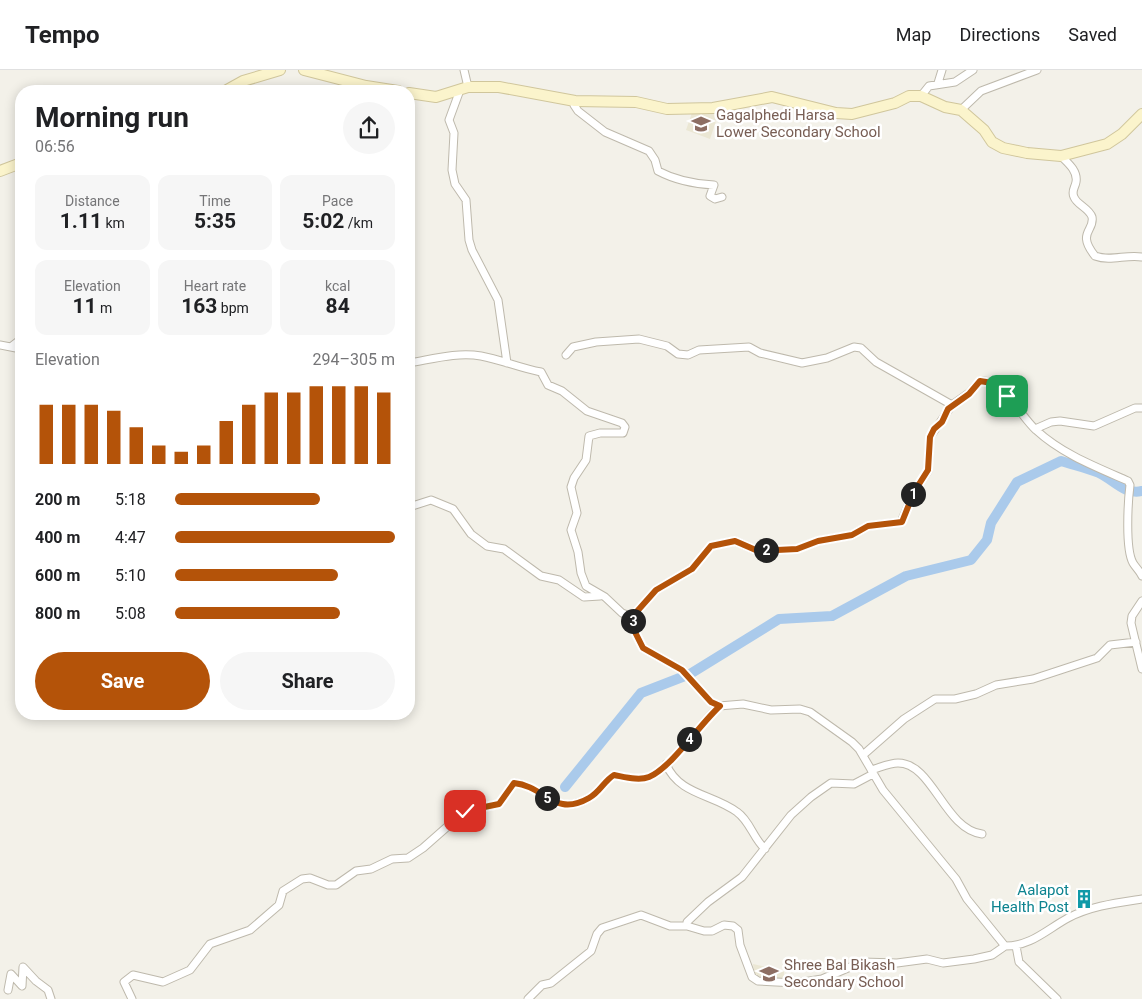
<!DOCTYPE html>
<html lang="en">
<head>
<meta charset="utf-8">
<style>
  :root { --surface:#fff; --page:#f6f6f6; --text:#202124; --muted:#757577; --line:#e0e0e0; --accent:#b45309 }
  body { margin:0; font-family:Roboto,sans-serif; background:var(--page); color:var(--text); height:100vh; display:flex; flex-direction:column; font-size:19px; white-space:nowrap }
  * { box-sizing:border-box; margin:0 }
  p { font-size:16px; color:var(--muted) }
  .icon { flex:none; width:28px; height:28px; fill:none; stroke:currentColor; stroke-width:2; stroke-linecap:round; stroke-linejoin:round }
  .map { position:relative; flex:1; overflow:hidden }
  .panel { position:absolute; left:15px; top:15px; width:400px; height:635px; display:flex; flex-direction:column; background:var(--surface); border-radius:20px; box-shadow:0 2px 12px #0003 }
  .panel>* { flex:none }
  .pin { position:absolute; display:grid; place-items:center; width:42px; height:42px; color:#fff; margin:-21px; border-radius:10px; box-shadow:0 2px 8px #0006 }
  .km { position:absolute; width:25px; height:25px; margin:-12px; border-radius:50%; background:#222; color:#fff; font-size:14px; line-height:25px; text-align:center }
  .round { display:grid; place-items:center; flex:none; width:52px; height:52px; border-radius:26px; background:var(--page) }
  .head { display:flex; align-items:center; justify-content:space-between; height:85px; padding:0 20px }
  h1 { font-size:28px; font-weight:700; line-height:38px }
  .metrics { display:grid; grid-template-columns:repeat(3,1fr); gap:8px; height:85px; padding:5px 20px }
  .metrics div { display:grid; align-content:center; border-radius:12px; background:var(--page); text-align:center }
  .metrics b { font-size:21px; font-weight:700 }
  .metrics small { font-size:14px; font-weight:400 }
  .metrics p { font-size:14px }
  .chart { height:140px; padding:10px 20px }
  .chart p { display:flex; justify-content:space-between }
  .chart svg { width:100%; height:90px; margin-top:5px; stroke:var(--accent); stroke-width:6 }
  .action { display:flex; gap:10px; margin-top:auto; padding:10px 20px }
  .action a { flex:1; height:58px; border-radius:30px; background:var(--accent); color:#fff; font-size:20px; font-weight:700; line-height:58px; text-align:center }
  .action a+a { background:var(--page); color:var(--text) }
  ul { padding:0 20px; list-style:none; font-size:16px }
  li { display:grid; grid-template-columns:80px 60px 1fr; align-items:center; height:38px }
  li i { height:12px; border-radius:6px; background:var(--accent) }
  header { display:flex; align-items:center; gap:30px; box-sizing:border-box; height:70px; padding:0 25px; background:var(--surface); border-bottom:1px solid var(--line) }
  header strong { font-size:24px }
  nav { display:flex; gap:28px; margin-inline-start:auto; font-size:18px }
  .map>svg:first-child { display:block }
  .education { fill:#ebe7d4 }
  .lines { fill:none; stroke-linecap:round; stroke-linejoin:round }
  .river { stroke:#aacaeb; stroke-width:10 }
  .street-casing { stroke:#beb9ac; stroke-width:9 }
  .secondary-casing { stroke:#d0c69c; stroke-width:12 }
  .street { stroke:#fff; stroke-width:7 }
  .secondary { stroke:#fbf4cc; stroke-width:10 }
  .route-casing { stroke:#fff; stroke-width:10 }
  .route { stroke:#b45309; stroke-width:6 }
  .labels { text-anchor:middle; stroke-width:5; stroke-linejoin:round; paint-order:stroke }
  .education-label { font-size:15px; fill:#785e54; stroke:#fff; text-anchor:start }
  .culture-label { font-size:15px; fill:#0d838f; stroke:#fff; text-anchor:end }
</style>
</head>
<body>
<header>
<strong>Tempo</strong>
<nav><a>Map</a><a>Directions</a><a>Saved</a></nav>
</header>
<div class="map">
<svg width="1142" height="929" viewBox="0 0 1142 929">
  <rect width="100%" height="100%" fill="#f3f1e9"/>
  <!-- education -->
  <path class="education" d="M693,40l26,2 -9,27 -24,-9z
    M753,894l31,7v9l-29,-2z"/>
  <g class="lines">
    <!-- river -->
    <path class="river" d="M565,717l76,-94 49,-19 89,-55 53,-3 74,-40 65,-16 16,-20 4,-17 26,-41 44,-21c12,4 26,7 38,12 15,7 25,22 43,18"/>
    <!-- street casing -->
    <g class="street-casing">
      <path id="street" d="M464,0l4,17
        M938,13l4,-13
        M460,20l-11,30 5,13 -2,37 3,14 11,16 3,40 3,10 26,50 9,63
        M921,26l8,-10 26,-4 18,-12
        M575,31l-1,4 4,6 27,21 44,19 6,9 3,11c17,9 36,13 56,14l-4,11 5,3 7,-2
        M961,40l20,-19 56,-21
        M1061,86c7,7 17,15 15,26 -1,6 -5,9 -2,15 3,8 15,11 18,20 3,14 -16,15 3,39 16,6 31,-2 47,1
        M0,275l21,4
        M12,276l9,-7
        M566,285l7,-8 23,-5 43,-3 28,7 11,8 10,1 11,-5 50,-3 11,6 42,10 25,-5 27,-11 7,1 15,14 76,43 17,-12 11,-12c22,-3 41,36 56,49 26,24 60,37 92,51l2,4c-2,16 -5,64 3,78 3,5 7,8 9,13
        M409,293c24,-4 48,-11 72,-7 21,4 39,12 60,16l7,13 14,6 25,20 35,12 3,4 -2,6h-23l-11,3 -3,24 -12,18 -3,9 6,26 -6,17 7,22 3,21 5,13 19,11 17,16 10,4 3,15 8,16 39,22 29,32 8,4 24,-2 28,6 29,-1 10,3 42,30 7,7 24,41 73,89 11,20 38,47c26,0 41,-16 63,-28 23,-12 48,-15 74,-19
        M1035,359l16,-7 9,-1 34,5 41,-18h7
        M409,437l22,-7 22,9 18,25 16,12 17,3 37,27 18,4 25,17 16,-1
        M1142,531l-10,15 -1,7 11,46
        M632,547l24,-27 36,-21 19,-23 24,-5 23,10 39,-2 21,-8 34,-6 16,-9 33,-4 13,-30 14,-21 2,-34 22,-32
        M863,685l41,-36 31,-20h20l21,-5 20,-9 37,-6 64,-21 13,-13 26,-3
        M666,694c13,31 47,30 71,48 13,9 16,26 28,37
        M871,700c8,-2 18,-7 27,-7 35,0 46,66 84,71
        M687,856v-4l21,-20 34,-25 49,-62 20,-18 20,-14 23,1 19,-10
        M1016,876l3,16 38,37
        M8,920l3,-16 11,12 1,-19 13,14 12,9 3,9
        M132,929l-8,-17 9,-7 30,7 27,-12 20,-26 40,-14 29,-25 4,-14 19,-12 8,-1 18,7h8l20,-14 15,-2 21,-10 16,-1 15,-10 42,-37 34,-7 15,-21c31,3 40,35 75,15 11,-6 15,-17 25,-23 11,2 25,6 35,2 22,-9 51,-53 70,-71
        M528,929l14,-14 9,-2 40,-32 6,-17 5,-6 39,-13 29,11h17l17,5h8l12,-6 9,1 5,4 2,15 12,32 6,4 18,1 21,1 25,-4 40,-17 35,1 30,-4 16,4 31,-4 18,-4 13,-9"/>
    </g>
    <!-- secondary casing -->
    <g class="secondary-casing">
      <path id="secondary" d="M304,0l62,16 32,5
        M225,21l18,-10 37,-11
        M409,23l27,4 32,-10h31l76,14 61,1 31,7 46,-1 59,-11 64,16 16,1 43,-11 14,-7h12l24,11 16,3 23,20 8,12 11,6 24,5 34,3 46,-12 15,-10 20,-20
        M0,101l21,-8"/>
    </g>
    <!-- street -->
    <use href="#street" class="street"/>
    <!-- secondary -->
    <use href="#secondary" class="secondary"/>
  </g>
  <g class="lines">
    <!-- route casing -->
    <g class="route-casing">
      <path id="route" d="M465,741l34,-7 15,-21c31,3 40,35 75,15 11,-6 15,-17 25,-23 11,2 25,6 35,2 22,-9 51,-53 71,-71l-9,-4 -29,-32 -39,-22 -8,-16 -3,-15 24,-27 36,-21 19,-23 24,-5 23,10 39,-2 21,-8 34,-6 16,-9 34,-4 12,-30 14,-22 2,-33 4,-8 8,-7 6,-13 21,-15 11,-13 12,2 15,13"/>
    </g>
    <!-- route -->
    <use href="#route" class="route"/>
  </g>
  <!-- icons -->
  <defs>
    <g id="school-bare" transform="scale(1.5)"><path d="M0-5L7-2L0 1L-7-2ZM-4 1L0 2.5L4 1V4Q0 6-4 4Z" fill="#8d6e63" stroke="#fff" stroke-width="2.5" paint-order="stroke"/></g>
    <g id="building-bare" transform="scale(1.5)"><path d="M-4-6H4V6H1V3H-1V6H-4ZM-2.5-4.3h1.7v1.8h-1.7ZM.8-4.3h1.7v1.8H.8ZM-2.5-1h1.7V.8h-1.7ZM.8-1h1.7V.8H.8Z" fill="#0f9aa8" stroke="#fff" stroke-width="2.5" paint-order="stroke"/></g>
  </defs>
  <g fill-rule="evenodd">
    <use href="#school-bare" x="701" y="54"/>
    <use href="#building-bare" x="1084" y="829"/>
    <use href="#school-bare" x="769" y="904"/>
  </g>
  <g class="labels">
    <!-- education labels -->
    <g class="education-label">
      <text x="716" y="50">Gagalphedi Harsa<tspan x="716" dy="17">Lower Secondary School</tspan></text>
      <text x="784" y="900">Shree Bal Bikash<tspan x="784" dy="17">Secondary School</tspan></text>
    </g>
    <!-- culture labels -->
    <g class="culture-label">
      <text x="1069" y="825">Aalapot<tspan x="1069" dy="17">Health Post</tspan></text>
    </g>
  </g>
</svg>
<div class="pin" style="left:1007px;top:326px;background:#1e9e55"><svg class="icon" aria-label="arrive" viewBox="0 0 24 24"><path d="M6 21V4h12l-3 4 3 4H6"/></svg></div>
<div class="pin" style="left:465px;top:741px;background:#d93025"><svg class="icon" aria-label="check" viewBox="0 0 24 24"><path d="M5 12l5 5 9-10"/></svg></div>
<b class="km" style="left:913px;top:424px">1</b>
<b class="km" style="left:766px;top:480px">2</b>
<b class="km" style="left:633px;top:551px">3</b>
<b class="km" style="left:689px;top:669px">4</b>
<b class="km" style="left:547px;top:728px">5</b>
<section class="panel">
<div class="head"><div><h1>Morning run</h1><p>06:56</p></div><a class="round"><svg class="icon" aria-label="share" viewBox="0 0 24 24"><path d="M12 15V3M7 8l5-5 5 5M5 13v7h14v-7"/></svg></a></div>
<div class="metrics">
<div><p>Distance</p><b>1.11<small> km</small></b></div>
<div><p>Time</p><b>5:35</b></div>
<div><p>Pace</p><b>5:02<small> /km</small></b></div>
</div>
<div class="metrics">
<div><p>Elevation</p><b>11<small> m</small></b></div>
<div><p>Heart rate</p><b>163<small> bpm</small></b></div>
<div><p>kcal</p><b>84</b></div>
</div>
<div class="chart"><p><span>Elevation</span>294–305 m</p>
<svg viewBox="0 0 160 44" preserveAspectRatio="none"><path d="M5 44V15M15 44V15M25 44V15M35 44V18M45 44V26M55 44V35M65 44V38M75 44V35M85 44V23M95 44V15M105 44V9M115 44V9M125 44V6M135 44V6M145 44V6M155 44V9"/></svg>
</div>
<ul>
<li><b>200 m</b>5:18<i style="width:66%"></i></li>
<li><b>400 m</b>4:47<i style="width:100%"></i></li>
<li><b>600 m</b>5:10<i style="width:74%"></i></li>
<li><b>800 m</b>5:08<i style="width:75%"></i></li>
</ul>
<div class="action"><a>Save</a><a>Share</a></div>
</section>
</div>
</body>
</html>
